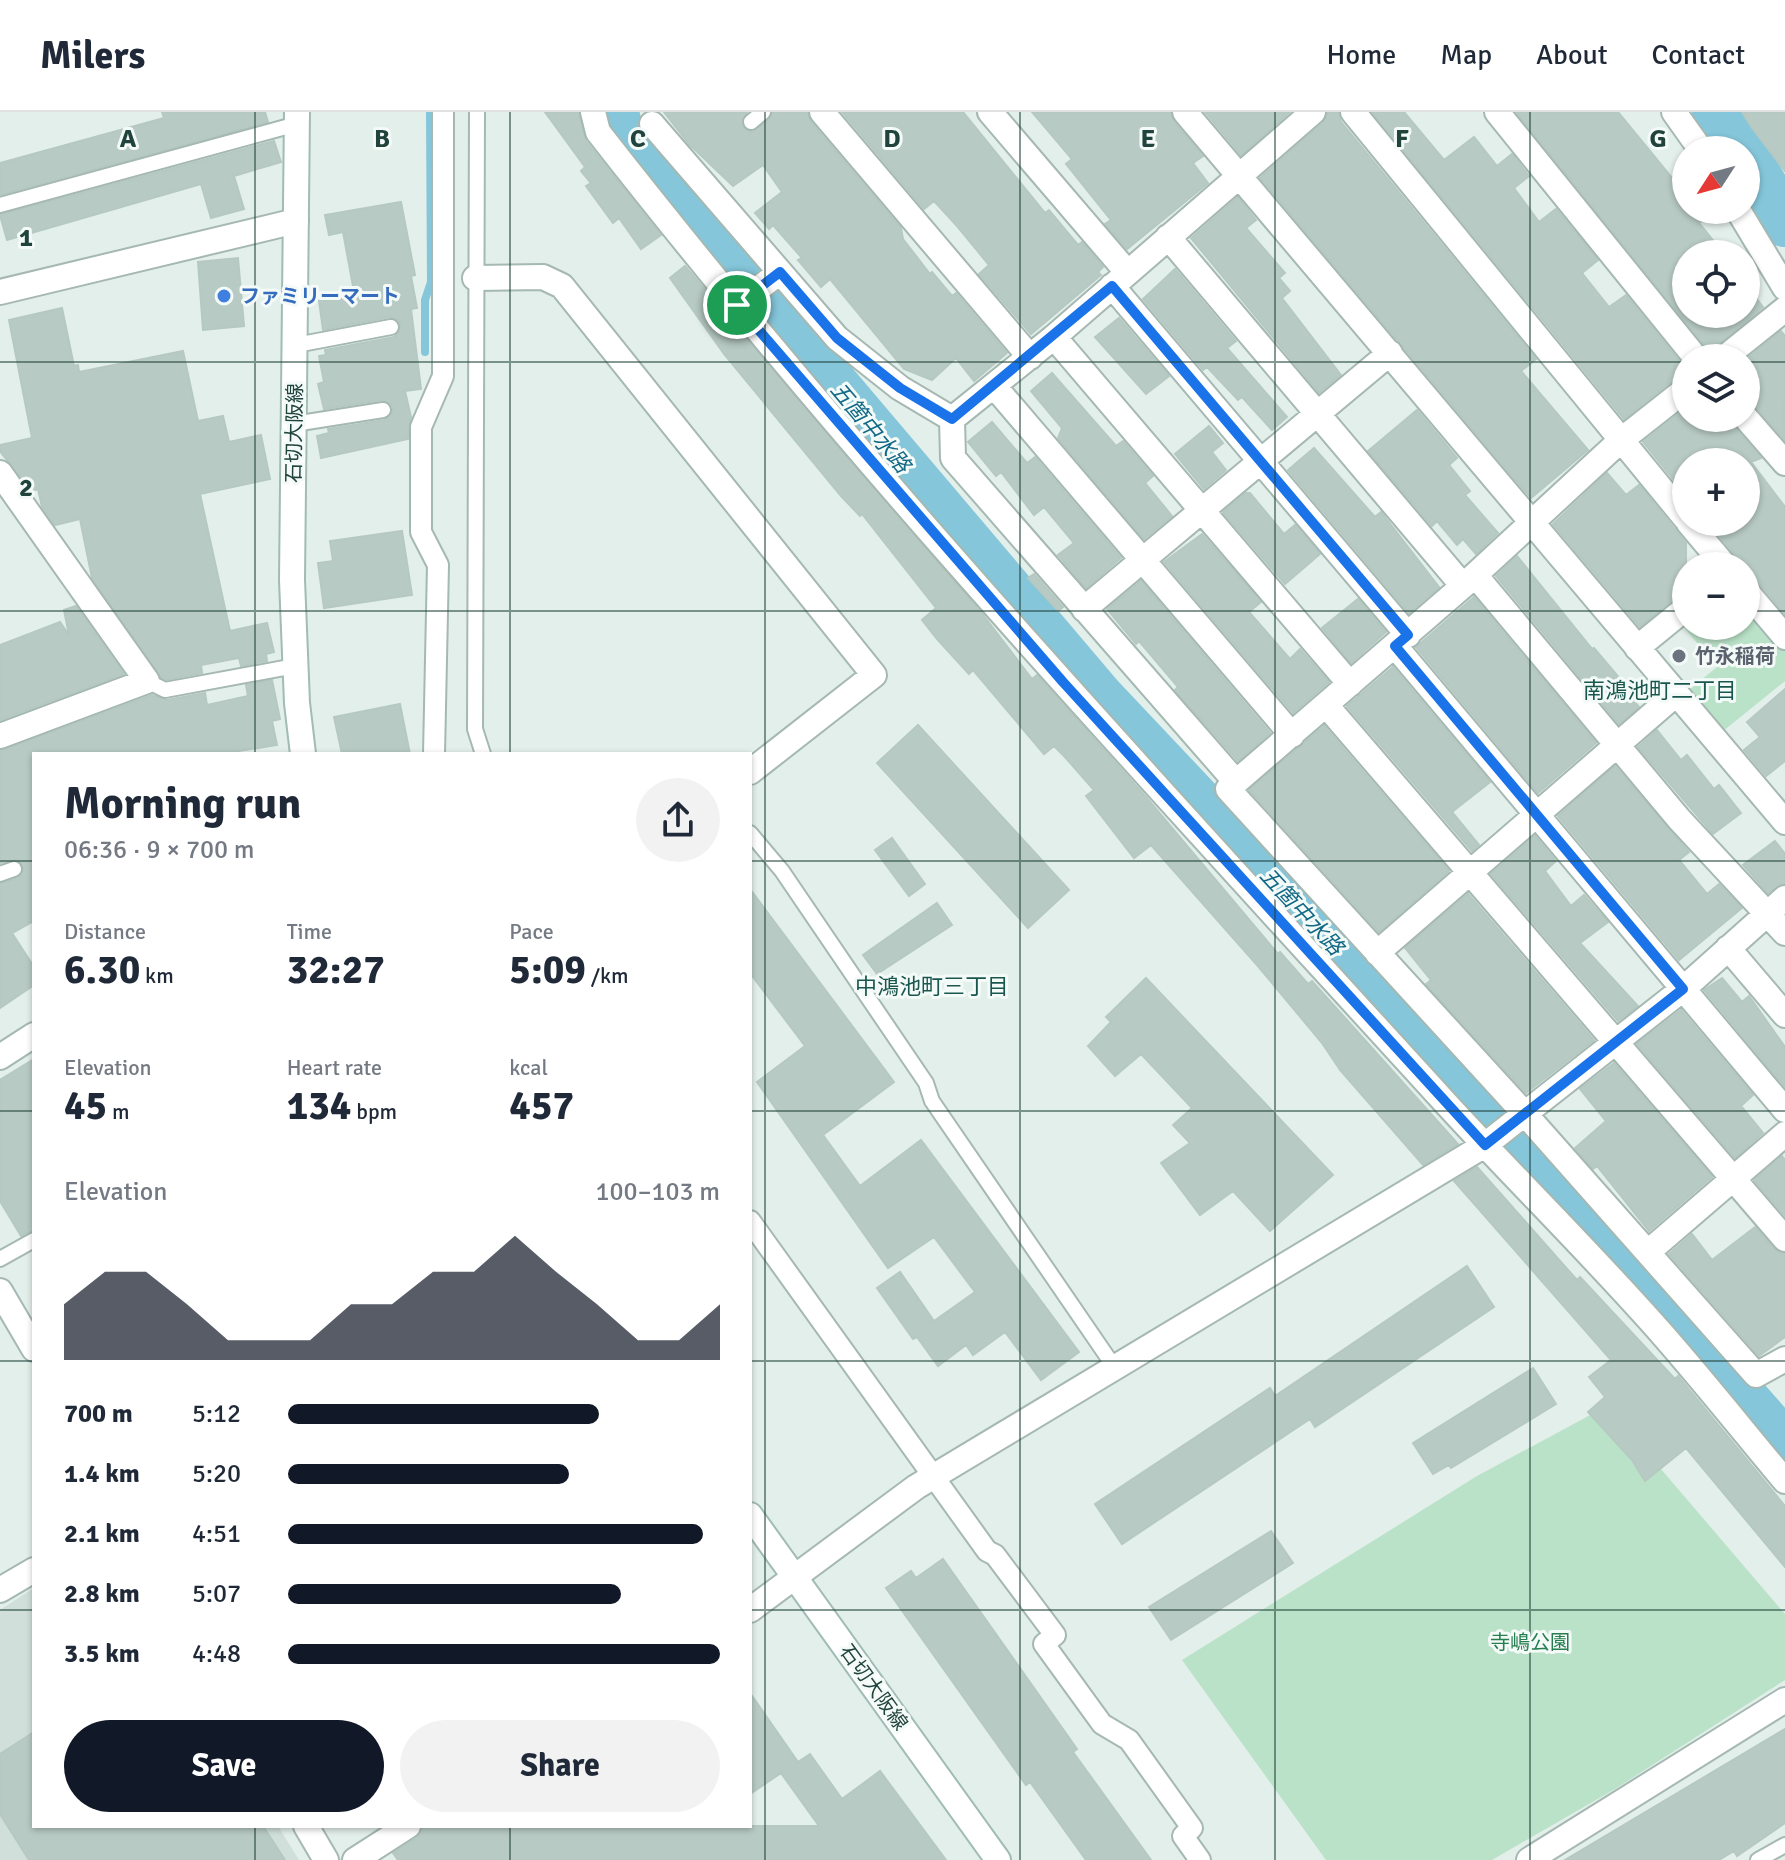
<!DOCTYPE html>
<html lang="en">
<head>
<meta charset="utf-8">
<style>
  :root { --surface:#fff; --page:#f2f2f3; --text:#1f2937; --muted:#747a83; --line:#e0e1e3; --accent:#111827 }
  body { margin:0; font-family:Signika,"Noto Sans JP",sans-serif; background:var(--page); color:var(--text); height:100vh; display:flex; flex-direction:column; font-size:30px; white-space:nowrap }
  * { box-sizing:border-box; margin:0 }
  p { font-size:26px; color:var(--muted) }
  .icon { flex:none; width:44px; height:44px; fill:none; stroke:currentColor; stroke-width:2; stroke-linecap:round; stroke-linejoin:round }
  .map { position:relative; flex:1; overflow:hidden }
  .drawer { position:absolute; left:32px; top:640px; width:720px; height:1076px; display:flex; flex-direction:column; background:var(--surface); border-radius:0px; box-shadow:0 2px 6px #0004 }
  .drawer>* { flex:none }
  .needle { width:52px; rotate:234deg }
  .fabs { position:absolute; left:1672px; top:24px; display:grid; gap:16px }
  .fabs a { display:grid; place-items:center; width:88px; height:88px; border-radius:50%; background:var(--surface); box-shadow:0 2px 6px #0004; font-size:40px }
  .pin { position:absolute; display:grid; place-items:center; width:68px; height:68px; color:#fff; margin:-34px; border:4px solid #fff; border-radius:50%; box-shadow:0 2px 8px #0007 }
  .round { display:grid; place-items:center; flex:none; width:84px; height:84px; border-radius:42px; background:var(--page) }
  .overview { display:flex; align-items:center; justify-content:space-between; height:136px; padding:0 32px }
  h1 { font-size:44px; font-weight:700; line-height:60px }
  .figures { display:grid; grid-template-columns:repeat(3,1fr); gap:12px; height:136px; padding:8px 32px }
  .figures div { display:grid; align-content:center }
  .figures b { font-size:40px; font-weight:700 }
  .figures small { font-size:22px; font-weight:400 }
  .figures p { font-size:22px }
  .chart { height:224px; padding:16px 32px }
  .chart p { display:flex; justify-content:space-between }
  .chart svg { width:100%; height:144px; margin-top:8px; fill:var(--accent); opacity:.7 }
  .cta { display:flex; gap:16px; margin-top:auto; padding:16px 32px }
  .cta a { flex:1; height:92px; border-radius:48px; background:var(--accent); color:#fff; font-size:32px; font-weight:700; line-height:92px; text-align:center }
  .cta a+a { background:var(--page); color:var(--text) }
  ul { padding:0 32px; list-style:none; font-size:26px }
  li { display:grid; grid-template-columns:128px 96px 1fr; align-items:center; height:60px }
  li i { height:20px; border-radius:10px; background:var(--accent) }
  header { display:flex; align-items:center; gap:48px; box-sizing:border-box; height:112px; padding:0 40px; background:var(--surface); border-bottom:2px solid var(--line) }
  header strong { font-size:38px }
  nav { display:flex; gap:44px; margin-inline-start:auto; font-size:28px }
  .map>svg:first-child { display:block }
  .built { fill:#d1dfda }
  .green { fill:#bae2c8 }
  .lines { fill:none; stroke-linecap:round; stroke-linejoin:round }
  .stream { stroke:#85c6da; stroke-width:8 }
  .river { stroke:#85c6da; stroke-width:48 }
  .building { fill:#b8cac4; stroke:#b5c9c2; stroke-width:2 }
  .service-casing { stroke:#a5b8b2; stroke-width:18 }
  .pedestrian-casing { stroke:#a5b8b2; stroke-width:24 }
  .minor-casing { stroke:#a5b8b2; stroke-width:28 }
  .tertiary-casing { stroke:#a5b8b2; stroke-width:28 }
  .secondary-casing { stroke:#a0bcb4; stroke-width:28 }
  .service { stroke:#fff; stroke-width:14 }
  .pedestrian { stroke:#fff; stroke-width:20 }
  .minor { stroke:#fff; stroke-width:24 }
  .tertiary { stroke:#fff; stroke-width:24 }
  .secondary { stroke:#fff; stroke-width:24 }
  .route-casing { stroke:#fff; stroke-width:16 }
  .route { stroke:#1a73e8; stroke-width:10 }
  .grid { fill:none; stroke:#20433c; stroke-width:2; stroke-opacity:0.55 }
  .shop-dot { fill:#3f7fe0; stroke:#f4faf8; stroke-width:3 }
  .worship-dot { fill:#6b7280; stroke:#f4faf8; stroke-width:3 }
  .labels { text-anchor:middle; stroke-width:6; stroke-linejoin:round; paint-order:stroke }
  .shop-label { font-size:20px; font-weight:bold; fill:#366cbe; stroke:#f4faf8; text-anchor:start }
  .street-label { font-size:20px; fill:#20433c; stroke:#f4faf8 }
  .worship-label { font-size:20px; font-weight:bold; fill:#5b616d; stroke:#f4faf8; text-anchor:start }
  .park-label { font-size:20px; fill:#257f4f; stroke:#f4faf8 }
  .water-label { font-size:22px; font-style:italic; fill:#126986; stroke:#f4faf8 }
  .neighbourhood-label { font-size:22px; fill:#19574e; stroke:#f4faf8 }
  .grid-label { font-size:26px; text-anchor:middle; font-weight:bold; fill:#20433c; stroke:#f4faf8; stroke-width:6; stroke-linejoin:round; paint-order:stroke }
</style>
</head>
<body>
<header>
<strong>Milers</strong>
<nav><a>Home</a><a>Map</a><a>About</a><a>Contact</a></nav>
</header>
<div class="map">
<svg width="1785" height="1748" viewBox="0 0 1785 1748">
  <rect width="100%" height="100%" fill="#e3efea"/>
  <!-- built -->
  <path class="built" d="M34,1476v238h244l21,34h-299v-250z"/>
  <!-- green -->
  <path class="green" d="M1746,485l39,48v36l-68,55 -33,-42 33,-27 -40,-48 9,-7v14h60z
    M1607,1294l178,208v66l-170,109 -123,71h-166l-144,-200 295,-184z"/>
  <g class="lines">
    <!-- stream -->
    <path class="stream" d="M425,240v-52l6,-18 -1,-170"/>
    <!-- river -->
    <path class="river" d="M615,0l4,18 481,567 388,411 297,336
      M1716,0l27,38
      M1746,43l39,68"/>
  </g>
  <!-- building -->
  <path class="building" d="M162,0h103l3,10 -268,73v-32l164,-45z
    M545,0h33l8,29 75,94 -20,14 -22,-31 -6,5 -27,-37 5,-3 -10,-12 4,-4z
    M664,0h83l-6,12 11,8 17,-12 4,-8h34l4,10 90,106 2,11 27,35 2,-2 20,24 4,-3 51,60 -33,28 -18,-23 -24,22 -28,-11 -74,-90 -9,8 -23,-27 4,-2 -29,-33 -4,4 -14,-16 27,-21 -19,-27 -30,21 -44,-42z
    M842,0h121l82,101 4,-3 29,35 4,-3 21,25 -5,5 3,3 -70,59 -52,-60 10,-9 -32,-39 -23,-25 -10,8z
    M1032,0h138l4,10 29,34 -10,7 15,20 -81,66 -22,-25 6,-4 -45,-56 6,-5z
    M1205,0h85l-49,43z
    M1328,0h10l3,10 195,237 -15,12 67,79 -57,48 -271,-320 63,-55z
    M1372,0h32l40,48 30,-23 23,29 15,-12 17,22 -15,12 25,34 17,-13 42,51 -16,13 27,34 17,-12 60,74v5l-9,3 -53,42z
    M1516,0h102l54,66 5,-5 9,12v25h29l-16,13 25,31h-38v60h60v-29l17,22 -53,45z
    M1742,0h43v59l-33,-43z
    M274,29l7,21 -47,14 10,33 -33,9 -10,-34 -194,56 -7,-25z
    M1238,85l18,23 -10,8 39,45 -6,5 11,13 -8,7 59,77 -22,18 -128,-155z
    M401,90l14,73 -4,1 6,32 -6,1 10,80 -16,2 6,26 -3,22 -87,19 -4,-22 12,-3 -1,-4 57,-9 8,-11 -3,-6 -8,-3 -58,9 -6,-25 6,-2 -5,-26 7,-1 -1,-5 69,-13 7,-11 -3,-6 -8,-3 -67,13 -4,-29 36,-4 -12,-65 -14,3 -4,-20z
    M238,146l6,68 -41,4 -5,-68z
    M685,154l298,349 49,64 5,-4 109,122 132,157 2,-2 28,32 4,-3 146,163 -35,21 -83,-95 -18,-27 -65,-78 -106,-120 -17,13 -48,-62 8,-6 -30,-34 -10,-10 -10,8 -71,-84 -4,4 -32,-35 -15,-19 14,-12 -74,-94 -2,2 -19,-20 -117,-142 -54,-76z
    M1175,157l61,72 -9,7 60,69 -15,13 -30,-33 -4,3 -31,-33 -4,3 -60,-71z
    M62,196l12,58 4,-1 1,7 104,-21 15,70 25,-5 6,26 32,-7 9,44 -70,15 30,137 37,-8 7,29 -8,2 1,7 -26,5 -2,-8 -38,7 1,8 -36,7 -5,-3 -69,-99 -12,-59 -25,6 -13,-18 -4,-18 -7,2 -31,-40v-6l32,-7 -23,-118z
    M1119,206l50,58 -23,18 -51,-57z
    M1781,219l4,5 -1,103 -27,-31 -11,-5v-43z
    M1052,261l64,73 7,-5 30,35 -8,7 27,33 -28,23 -86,-101 4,-10 -31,-37z
    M1686,296v10h45l4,10 26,30 -10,4 34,45v107l-28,-33 -11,-5v-10h-6l-4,-10 -28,-34h38v-60h-60v33l-43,-53z
    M1417,298l40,48 -8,7 21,26 -5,4 33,38 -22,21 -13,-15 -6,6 -20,-24 -5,5 -64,-75z
    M992,310l35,41 8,-6 86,101 -35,30 -28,-33 16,-12 -30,-36 -10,8 -33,-43 -5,4 -28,-34z
    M1209,314l14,17 -11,9 14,18 -22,19 -29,-35z
    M1314,336l61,69 6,-5 58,75 -30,26 -121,-143z
    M1607,361l19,22 13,-10 47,58v46l-46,38 -87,-103z
    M1246,381h4l34,41 11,-9 25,29 -35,30 -62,-72z
    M402,419l10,64 -88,13 -6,-45 15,-2 -3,-20z
    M1202,422l59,68 -12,10 41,47 10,-10 29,33 -36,31 -129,-151z
    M1517,444l75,93 2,-1 44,52 -3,2 4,5 -20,17 -123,-148z
    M1034,462l29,33 -5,4 -30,-33z
    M1141,469l129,152 -32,28 -63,-71 3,-3 -39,-46 -3,3 -29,-35z
    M1474,485l122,146 -58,50 -122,-146z
    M1358,487l28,33 -35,31 -29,-35z
    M76,494l48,68 -124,46v-75l60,-23 9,13 -5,-25z
    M1393,555l97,115 -38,30 27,33 -7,6 -125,-145z
    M272,568l8,39 -8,2 5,24 -57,9h-186v167l-22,12 22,34v18l-34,23v-124l18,-6 6,-8 -7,-11 -17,4v-112l152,-56 15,5 38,-7 2,12 41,-9 -2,-11z
    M1785,577v72l-19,15 -22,-26 16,-13 -13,-15z
    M400,592l10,50h-68l-8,-37z
    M918,613l151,165 -41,38 -151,-165z
    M1324,614l125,145 -70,61 -130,-142z
    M1657,618l24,30 6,-5 27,34 5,-4 22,28 -28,21 -75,-87z
    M1615,654l74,86 -10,8 28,34 12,-10 23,24 -63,52 -121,-144z
    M1535,724l21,25 -11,10 26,35 13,-11 24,27 -28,21 58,63 -20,15 -127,-147z
    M892,726l33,46 -16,12 -34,-46z
    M1775,729l10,13v29l-17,10 -25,-28z
    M750,777l144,193 -71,53 37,51 61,-46 158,212 -38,28 -36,-48 -32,23 -7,-10 -28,21 -21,-29 -4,2 -36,-51 23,-16 34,49 41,-29 -41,-55 -46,31 -131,-186 48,-36 -55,-73z
    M1468,782l126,146 -68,53 -100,-109 5,-4 -26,-32z
    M937,791l15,22 -75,49 -14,-19z
    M1146,866l187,197 -63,56 -37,-40 -33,24 -39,-52 29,-20 -17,-18 19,-17 -51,-54 -26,22 -27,-30 23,-24 -5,-5z
    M1722,866l20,24 7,-6 36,51v40l-81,-97z
    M1681,898l72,85 -12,11 22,27 -28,25 -98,-114z
    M34,947v171l-13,6 -21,-35v-121z
    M1614,951l98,114 -63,54 -52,-65 -4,3 -18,-21 31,-27 -26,-32z
    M1782,1044l3,4v56l-31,-36z
    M1477,1055l100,113 3,-3 95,102 3,-3 107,130v61l-99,-119 -41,33 -13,-21 -44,-48 17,-15 -16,-20 22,-17 -157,-179z
    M1755,1115l19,22 11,5v83l-26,19 -90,-102 23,-20 20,26z
    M1467,1154l27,41 -179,120 -5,-8 -188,125 -27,-40 175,-116 5,8z
    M1533,1256l23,36 -105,64 -2,-3 -16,9 -20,-31z
    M1271,1419l22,32 -122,77 -22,-33z
    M943,1447l134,190 -4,3 78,108h-65l-56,-78 -4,3 -140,-197 25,-17 5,7z
    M750,1581l48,69 12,-8 32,45 38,-28 66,89h-548l-5,-7 24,-15 6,-12h396l-38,-53 -31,21z
    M1785,1617v94l-48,33 -3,-5 -15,9h-154z
    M34,1620v94h229l22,34h-256l-29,-46v-60z"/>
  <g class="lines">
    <!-- service casing -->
    <g class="service-casing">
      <path id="service" d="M477,0l-2,617 8,25
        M751,10l12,-10
        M0,93l297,-81
        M296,233l95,-18
        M294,312l89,-14
        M147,569l18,9 130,-24
        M750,721l32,38 144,212 6,18 183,267
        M0,762l14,-5
        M0,1147l34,-19
        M1758,1748l27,-15"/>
    </g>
    <!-- pedestrian casing -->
    <g class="pedestrian-casing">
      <path id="pedestrian" d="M434,642l4,-189 -17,-33v-105l22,-51v-264
        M750,1109l237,330 8,4 60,80 -11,9 58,80 27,16 63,88 -9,8 17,24"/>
    </g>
    <!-- minor casing -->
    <g class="minor-casing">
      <path id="minor" d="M593,0l5,20c263,337 555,650 843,966 73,80 151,156 222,237 42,48 81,97 122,146
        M822,0l208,245
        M990,0l137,160
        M1185,0l600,710
        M1353,0l333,407
        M1497,0l199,246
        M1674,0l27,38
        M652,12l185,214 63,50 52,31
        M1738,98l47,78
        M1168,125l295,349
        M475,166l68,-1 19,9 312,389 -124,97
        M1112,174l296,349
        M0,180l296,-71
        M737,193l43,-33
        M1054,225l296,347
        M1724,246l61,-49
        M994,274l298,349
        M1686,277l-66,52 -157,145 -235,203 297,325 231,261 29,-16
        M1746,306l39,45
        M952,307l102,-82 259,-225
        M952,307l1,39 283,324
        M0,361l147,208 -147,55
        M1688,410l37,44
        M1475,463l204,244 106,114
        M1746,479l39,46
        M1084,497l306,-256
        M1395,534l390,464
        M1637,536l49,-40
        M1326,593l459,534
        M1728,836l57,67
        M1377,841l299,-259
        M0,945l34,-22
        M1648,1140l137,-118
        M0,1478l34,-20
        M750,1498l166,-123 569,-342 198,-156 102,-91
        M355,1748l53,-34"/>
    </g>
    <!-- tertiary casing -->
    <g class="tertiary-casing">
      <path id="tertiary" d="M0,1179l34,58
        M306,1714l20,34
        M1529,1748l256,-160"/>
    </g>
    <!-- secondary casing -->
    <g class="secondary-casing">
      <path id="secondary" d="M297,0l-5,468 5,123 6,51
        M750,1403l248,345"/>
    </g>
    <!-- service -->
    <use href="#service" class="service"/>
    <!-- pedestrian -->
    <use href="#pedestrian" class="pedestrian"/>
    <!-- minor -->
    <use href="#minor" class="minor"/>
    <!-- tertiary -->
    <use href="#tertiary" class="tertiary"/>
    <!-- secondary -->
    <use href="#secondary" class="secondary"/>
  </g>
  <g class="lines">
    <!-- route casing -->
    <g class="route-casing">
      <path id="route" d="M780,160l57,66 63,50 52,31 160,-133 296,349 -13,11 288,343 -198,156 -422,-463 -326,-377z"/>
    </g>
    <!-- route -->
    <use href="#route" class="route"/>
  </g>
  <!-- grid -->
  <path class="grid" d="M255,0v642M510,0v642M765,0v1748M1020,0v1748M1275,0v1748M1530,0v1748M0,250h1686M1746,250h39M0,499h1686M1746,499h39M0,749h34M750,749h1035M0,999h34M750,999h1035M0,1249h34M750,1249h1035M0,1498h34M750,1498h1035M255,1714v34M510,1714v34"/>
  <!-- markers -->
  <circle class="shop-dot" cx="224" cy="184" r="8"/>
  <circle class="worship-dot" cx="1679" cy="544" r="8"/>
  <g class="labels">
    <!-- shop labels -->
    <g class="shop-label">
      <text x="240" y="191">ファミリーマート</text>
    </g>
    <!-- street labels -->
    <g class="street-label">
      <text transform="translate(294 321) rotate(-89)" y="7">石切大阪線</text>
      <text transform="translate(874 1575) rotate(54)" y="7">石切大阪線</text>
    </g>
    <!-- worship labels -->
    <g class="worship-label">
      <text x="1695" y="551">竹永稲荷</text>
    </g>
    <!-- park labels -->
    <g class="park-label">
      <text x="1530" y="1537">寺嶋公園</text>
    </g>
    <!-- water labels -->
    <g class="water-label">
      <text transform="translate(871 315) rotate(50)" y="8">五箇中水路</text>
      <text transform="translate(1302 799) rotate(47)" y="8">五箇中水路</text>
    </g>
    <!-- neighbourhood labels -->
    <g class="neighbourhood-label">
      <text x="1660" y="586">南鴻池町二丁目</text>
      <text x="932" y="882">中鴻池町三丁目</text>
    </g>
  </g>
  <g class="grid-label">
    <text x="128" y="35">A</text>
    <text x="382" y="35">B</text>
    <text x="638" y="35">C</text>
    <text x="892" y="35">D</text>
    <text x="1148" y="35">E</text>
    <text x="1402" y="35">F</text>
    <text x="1658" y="35">G</text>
    <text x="26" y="134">1</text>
    <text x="26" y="384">2</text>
  </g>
</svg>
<div class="fabs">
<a><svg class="needle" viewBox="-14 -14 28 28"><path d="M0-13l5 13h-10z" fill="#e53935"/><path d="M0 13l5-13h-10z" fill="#747a83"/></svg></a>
<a><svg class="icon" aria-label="locate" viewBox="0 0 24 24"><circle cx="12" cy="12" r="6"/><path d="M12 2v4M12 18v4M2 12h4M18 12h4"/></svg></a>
<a><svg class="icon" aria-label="layers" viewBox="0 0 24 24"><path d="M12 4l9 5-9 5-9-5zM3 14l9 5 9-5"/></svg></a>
<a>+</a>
<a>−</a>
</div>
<div class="pin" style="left:737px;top:193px;background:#1e9e55"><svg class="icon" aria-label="arrive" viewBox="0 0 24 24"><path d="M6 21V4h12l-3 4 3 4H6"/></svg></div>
<section class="drawer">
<div class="overview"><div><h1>Morning run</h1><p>06:36 · 9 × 700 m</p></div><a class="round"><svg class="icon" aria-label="share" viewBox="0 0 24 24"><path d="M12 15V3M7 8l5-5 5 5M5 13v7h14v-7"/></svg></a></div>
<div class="figures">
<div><p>Distance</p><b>6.30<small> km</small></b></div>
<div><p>Time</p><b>32:27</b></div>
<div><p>Pace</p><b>5:09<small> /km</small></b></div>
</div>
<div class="figures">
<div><p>Elevation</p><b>45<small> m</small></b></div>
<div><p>Heart rate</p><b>134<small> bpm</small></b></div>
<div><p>kcal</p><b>457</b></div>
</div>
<div class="chart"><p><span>Elevation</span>100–103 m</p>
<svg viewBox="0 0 160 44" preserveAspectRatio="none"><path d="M0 44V27L10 17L20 17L30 27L40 38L50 38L60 38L70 27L80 27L90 17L100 17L110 6L120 17L130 27L140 38L150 38L160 27V44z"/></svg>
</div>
<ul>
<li><b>700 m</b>5:12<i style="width:72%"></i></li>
<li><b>1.4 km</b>5:20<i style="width:65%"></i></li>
<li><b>2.1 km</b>4:51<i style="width:96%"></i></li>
<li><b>2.8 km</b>5:07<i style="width:77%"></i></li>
<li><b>3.5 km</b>4:48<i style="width:100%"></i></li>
</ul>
<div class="cta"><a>Save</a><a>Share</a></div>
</section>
</div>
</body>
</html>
